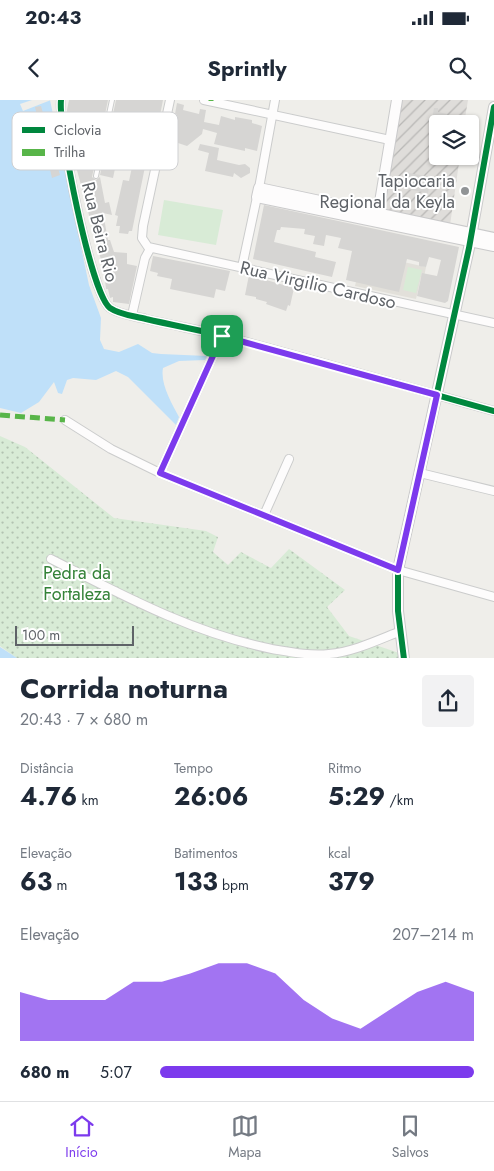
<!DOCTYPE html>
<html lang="pt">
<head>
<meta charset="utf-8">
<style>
  :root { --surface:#fff; --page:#f2f2f3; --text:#1f2937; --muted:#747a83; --line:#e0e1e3; --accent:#7c3aed }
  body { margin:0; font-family:Jost,sans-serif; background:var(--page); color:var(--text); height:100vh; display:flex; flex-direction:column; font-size:19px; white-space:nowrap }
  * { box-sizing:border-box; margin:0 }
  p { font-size:16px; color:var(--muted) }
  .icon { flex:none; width:28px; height:28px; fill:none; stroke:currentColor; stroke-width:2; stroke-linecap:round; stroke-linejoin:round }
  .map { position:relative; height:558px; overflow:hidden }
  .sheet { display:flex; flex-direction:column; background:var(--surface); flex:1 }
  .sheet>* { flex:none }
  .buttons { position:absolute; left:429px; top:15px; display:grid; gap:10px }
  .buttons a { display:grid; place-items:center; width:50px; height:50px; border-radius:5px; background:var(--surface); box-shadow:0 1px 4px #0004; font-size:25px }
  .scale { position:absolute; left:15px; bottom:12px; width:119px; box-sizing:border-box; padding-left:5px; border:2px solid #5f6368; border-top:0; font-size:14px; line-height:18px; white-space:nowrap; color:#5f6368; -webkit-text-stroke:4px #fff; paint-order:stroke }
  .pin { position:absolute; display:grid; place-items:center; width:42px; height:42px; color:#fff; margin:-21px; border-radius:10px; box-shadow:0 2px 8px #0006 }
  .round { display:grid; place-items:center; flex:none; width:52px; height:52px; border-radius:5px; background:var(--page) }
  .headline { display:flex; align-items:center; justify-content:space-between; height:85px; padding:0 20px }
  h1 { font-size:28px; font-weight:700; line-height:38px }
  .metrics { display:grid; grid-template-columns:repeat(3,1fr); gap:8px; height:85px; padding:5px 20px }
  .metrics div { display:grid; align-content:center }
  .metrics b { font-size:25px; font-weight:700 }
  .metrics small { font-size:14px; font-weight:400 }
  .metrics p { font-size:14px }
  .chart { height:140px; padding:10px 20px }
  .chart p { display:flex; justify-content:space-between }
  .chart svg { width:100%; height:90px; margin-top:5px; fill:var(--accent); opacity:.7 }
  ul { padding:0 20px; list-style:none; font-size:16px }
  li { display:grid; grid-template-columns:80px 60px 1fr; align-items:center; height:38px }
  li i { height:12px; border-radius:6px; background:var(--accent) }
  .status { display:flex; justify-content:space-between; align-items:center; height:35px; padding:0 25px; background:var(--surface); direction:ltr }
  .status svg { height:14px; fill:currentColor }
  header { display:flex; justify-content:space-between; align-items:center; height:65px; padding:0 20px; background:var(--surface); font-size:22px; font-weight:700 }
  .tabs { display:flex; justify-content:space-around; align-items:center; height:70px; border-top:1px solid var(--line); background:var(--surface); font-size:14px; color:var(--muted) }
  .tabs a { display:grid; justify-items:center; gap:2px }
  .tabs .on { color:var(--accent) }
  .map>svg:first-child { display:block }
  .industrial { fill:url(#industrial-furrows) }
  .education { fill:#e2e0da }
  .green { fill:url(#green-dots) }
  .pitch { fill:#d8ebd6 }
  .water { fill:#bfe0f9 }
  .pier { fill:#efeeea }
  .building { fill:#d6d5d3; fill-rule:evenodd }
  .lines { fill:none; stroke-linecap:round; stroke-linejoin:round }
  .lane-casing { stroke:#cbcccc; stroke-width:6 }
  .street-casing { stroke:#cbcccc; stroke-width:10 }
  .secondary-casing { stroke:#cacacb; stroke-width:12 }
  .lane { stroke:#fdfcfc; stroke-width:4 }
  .street { stroke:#fdfcfc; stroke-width:8 }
  .secondary { stroke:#fdfcfc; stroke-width:10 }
  .quiet { stroke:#58b549; stroke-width:5; stroke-dasharray:10 5; stroke-linecap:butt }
  .cycleway-casing { stroke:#fff; stroke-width:9 }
  .cycleway { stroke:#00873e; stroke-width:6 }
  .route-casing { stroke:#fff; stroke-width:10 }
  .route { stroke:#7c3aed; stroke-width:6 }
  .poi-dot { fill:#919496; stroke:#fff; stroke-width:2 }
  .labels { text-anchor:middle; stroke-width:4; stroke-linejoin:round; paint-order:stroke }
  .poi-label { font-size:18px; fill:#5f6368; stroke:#fff; text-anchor:end }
  .street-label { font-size:18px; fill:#5f6368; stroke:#fff }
  .park-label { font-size:18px; fill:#348238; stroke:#fff }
  .key { fill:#fff; stroke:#cfd0d2; stroke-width:1 }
  .key-label { font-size:14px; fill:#5f6368 }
</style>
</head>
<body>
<div class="status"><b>20:43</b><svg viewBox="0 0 49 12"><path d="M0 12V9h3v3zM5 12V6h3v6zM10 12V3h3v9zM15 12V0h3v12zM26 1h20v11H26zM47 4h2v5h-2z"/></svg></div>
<header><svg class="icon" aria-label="back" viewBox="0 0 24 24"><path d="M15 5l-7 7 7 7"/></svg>Sprintly<svg class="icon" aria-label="search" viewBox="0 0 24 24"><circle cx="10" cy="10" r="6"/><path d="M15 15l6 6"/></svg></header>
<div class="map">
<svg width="494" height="559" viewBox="0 0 494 559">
  <defs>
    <pattern id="industrial-furrows" width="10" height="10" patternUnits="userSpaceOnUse" patternTransform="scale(1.25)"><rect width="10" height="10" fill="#dfddda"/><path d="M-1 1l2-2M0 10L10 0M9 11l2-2" fill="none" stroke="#b8b7b5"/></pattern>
    <pattern id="green-dots" width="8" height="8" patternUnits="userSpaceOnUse" patternTransform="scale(1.25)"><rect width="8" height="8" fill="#d8ebd6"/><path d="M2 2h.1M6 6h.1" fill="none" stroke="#b2c2b1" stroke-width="1.8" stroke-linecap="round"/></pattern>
  </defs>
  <rect width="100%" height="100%" fill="#efeeea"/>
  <!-- industrial -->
  <path class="industrial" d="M401,0h67l-4,24h-26v32h22l-10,69 -67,-13z"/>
  <!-- education -->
  <path class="education" d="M363,153l63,14 -2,10h-3l-5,22 -61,-13z"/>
  <!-- green -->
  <path class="green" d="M0,336l25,11 89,71 92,13 12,6 -5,15 15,13 13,-13 30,16 18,-19 56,41 -18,17 22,29 50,17 1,5 -382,1 -18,-13z"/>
  <!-- pitch -->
  <path class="pitch" d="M164,100l59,10 -7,35 -58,-10z
    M408,167l14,3 -6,23 -13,-3z"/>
  <!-- water -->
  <path class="water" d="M0,0h50l39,185 12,33 -1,22 4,9 15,3 19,-8 14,9 9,1 46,2 -2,4 -26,1 -16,7c-3,16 9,36 16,49l-3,8 -48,-48 -12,-6 -20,9 -23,-2 -6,2 -5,14 -4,-1 -4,-11 -15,20 -18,11 -21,-5z
    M0,547l17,11h-17z"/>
  <!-- pier -->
  <path class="pier" d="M32,0h19l-28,11 -3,-7z"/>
  <!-- building -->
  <path class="building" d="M69,0h39l-16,77 4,3 4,-3 5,26 4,-1 3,13 -9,-2 5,27h2l4,12 13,1v11l10,2 -8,38 -16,-2v-5l-3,1 -2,-9h-2l-2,-18 -30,-112 3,-17 -5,-1 1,-7 -3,-1 1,-7h-3l-1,-16z
    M116,0h47l-7,36 -3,-1 -2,12h-2l-17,84h-3l-1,3 -9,-1 1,-7h-4l2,-10 -3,-1 8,-35 6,1 3,-14 -16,-3 -3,14 -13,-3zM121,29l15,3 -2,14 -19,-1z
    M177,3l7,2 -1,5 16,4 1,-5 6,1 -2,12 15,3 2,-9 14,4v-3l17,3v3l10,3 -5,25 -12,-3v3l-31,-7 3,-11 -14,-4 -1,5 -15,12 -9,-3 -2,11 -8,-1z
    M41,6l19,69 -8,3 -17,-71z
    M434,8h4v4l9,2 -1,10h-8v8l-8,-2z
    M200,44l19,4 -2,12 22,5 6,-1 5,4v5l-9,5 -7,-5 -1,4 -28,-6 4,-18 -11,-3z
    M404,72l27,5 -3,16 -27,-5z
    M264,105l195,42 -11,54 -3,2 -28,-7 5,-23 15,3 4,-16 -12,-3 -3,10 -7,-1v-4l-12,-3 -8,33 -53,-12 6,-29 -14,-3 3,-10 -15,-3 -2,11 -11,-2 2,-8 -11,-2 1,-5 -24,-2 -1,3h-3l-3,12 42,10 -1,5 21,5 -4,15 -79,-18z
    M153,156l77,15 -5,20 -9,-2 -2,9 -44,-9 2,-10 -15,-3 1,-3 -8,-2z
    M249,175l45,13 -4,18 -2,-1 -2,6 -20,-7 1,-2 -11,-3v-2l-11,-2z"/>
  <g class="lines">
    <!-- lane casing -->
    <g class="lane-casing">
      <path id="lane" d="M96,76l16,-76"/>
    </g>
    <!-- street casing -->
    <g class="street-casing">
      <path id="street" d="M61,0c-3,27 30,194 49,208 10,7 25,8 36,11 26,6 52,11 78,17 90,24 180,50 270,75
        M170,0l-27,126 -1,12 6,9 346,76
        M204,0l186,40
        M259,88l16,-88
        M242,167l15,-70
        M132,215l13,-57 5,-9
        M65,320l46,29 49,24 238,97 96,27
        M160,373l62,-137
        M420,373l74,18
        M264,415l25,-56
        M51,459c71,36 141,74 221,90 18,3 38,7 57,5 24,-2 49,-14 72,-23"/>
    </g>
    <!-- secondary casing -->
    <g class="secondary-casing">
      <path id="secondary" d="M377,120l20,-120
        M494,138l-235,-50 -2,9 237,49
        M404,559l-6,-48v-41l71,-322 25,-141"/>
    </g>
    <!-- lane -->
    <use href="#lane" class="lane"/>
    <!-- street -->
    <use href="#street" class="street"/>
    <!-- secondary -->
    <use href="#secondary" class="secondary"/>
    <!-- quiet -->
    <path class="quiet" d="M211,1v-1
      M61,20l28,6
      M42,26v2
      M47,33l16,-2
      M0,315l65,5"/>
    <!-- cycleway casing -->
    <g class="cycleway-casing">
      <path id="cycleway" d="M61,0c-3,27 30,194 49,208 10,7 25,8 36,11 26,6 52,11 78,17 90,24 180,50 270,75
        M404,559l-6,-48v-41l71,-322 25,-141"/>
    </g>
    <!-- cycleway -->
    <use href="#cycleway" class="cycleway"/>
  </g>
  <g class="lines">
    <!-- route casing -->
    <g class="route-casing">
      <path id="route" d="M222,236l215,59 -39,175 -238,-97z"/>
    </g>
    <!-- route -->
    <use href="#route" class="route"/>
  </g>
  <!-- markers -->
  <circle class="poi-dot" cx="465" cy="91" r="5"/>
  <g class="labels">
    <!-- poi labels -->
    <g class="poi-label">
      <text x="455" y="87">Tapiocaria<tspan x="455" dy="21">Regional da Keyla</tspan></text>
    </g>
    <!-- street labels -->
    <g class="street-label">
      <text transform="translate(100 132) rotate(76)" y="6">Rua Beira Rio</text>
      <text transform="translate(318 185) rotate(13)" y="6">Rua Virgilio Cardoso</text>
    </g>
    <!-- park labels -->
    <g class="park-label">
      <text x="77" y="479">Pedra da<tspan x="77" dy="21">Fortaleza</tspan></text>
    </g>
  </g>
  <!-- legend -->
  <rect x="12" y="12" width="166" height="58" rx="8" class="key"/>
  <rect x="22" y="27" width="23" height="6" fill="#00873e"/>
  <rect x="22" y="49" width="23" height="7" fill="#58b549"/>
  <g class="key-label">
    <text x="54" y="35">Ciclovia</text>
    <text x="54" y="57">Trilha</text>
  </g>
</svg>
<div class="buttons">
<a><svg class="icon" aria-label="layers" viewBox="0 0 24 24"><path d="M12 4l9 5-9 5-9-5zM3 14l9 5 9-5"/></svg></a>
</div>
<div class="scale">100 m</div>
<div class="pin" style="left:222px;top:236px;background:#1e9e55"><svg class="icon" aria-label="arrive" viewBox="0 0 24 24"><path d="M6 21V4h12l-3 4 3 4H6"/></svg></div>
</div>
<section class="sheet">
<div class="headline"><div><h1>Corrida noturna</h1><p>20:43 · 7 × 680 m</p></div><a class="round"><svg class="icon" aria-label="share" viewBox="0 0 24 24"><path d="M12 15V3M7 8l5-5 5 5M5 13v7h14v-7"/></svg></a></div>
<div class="metrics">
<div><p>Distância</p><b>4.76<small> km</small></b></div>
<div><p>Tempo</p><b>26:06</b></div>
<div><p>Ritmo</p><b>5:29<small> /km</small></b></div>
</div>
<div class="metrics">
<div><p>Elevação</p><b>63<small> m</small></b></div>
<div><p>Batimentos</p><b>133<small> bpm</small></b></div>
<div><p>kcal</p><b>379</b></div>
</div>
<div class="chart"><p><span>Elevação</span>207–214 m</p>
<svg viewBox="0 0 160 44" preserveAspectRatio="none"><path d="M0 44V20L10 24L20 24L30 24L40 15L50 15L60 11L70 6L80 6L90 11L100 24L110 33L120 38L130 29L140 20L150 15L160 20V44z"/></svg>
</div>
<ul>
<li><b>680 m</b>5:07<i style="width:100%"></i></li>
</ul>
</section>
<nav class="tabs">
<a class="on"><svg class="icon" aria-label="home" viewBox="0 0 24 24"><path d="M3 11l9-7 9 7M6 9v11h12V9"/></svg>Início</a>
<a><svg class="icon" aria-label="map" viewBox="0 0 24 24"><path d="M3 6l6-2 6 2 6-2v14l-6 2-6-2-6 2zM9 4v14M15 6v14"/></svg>Mapa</a>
<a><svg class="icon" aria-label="saved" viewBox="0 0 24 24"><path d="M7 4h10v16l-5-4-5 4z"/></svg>Salvos</a>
</nav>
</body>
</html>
